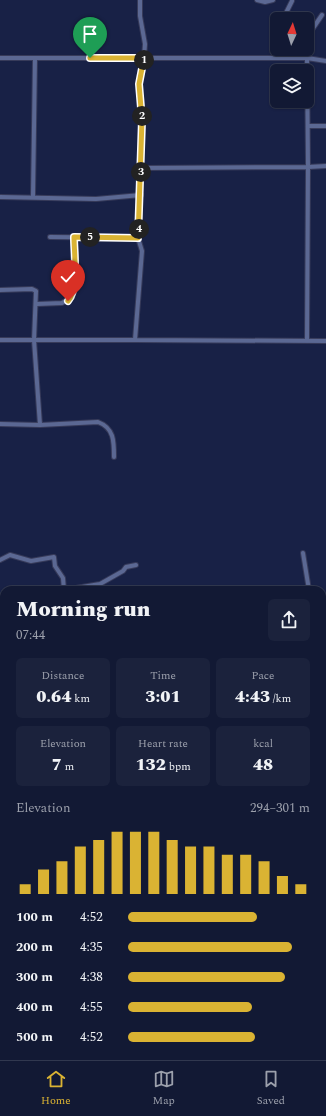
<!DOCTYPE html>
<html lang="en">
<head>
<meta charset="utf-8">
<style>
  :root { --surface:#121934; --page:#1b223c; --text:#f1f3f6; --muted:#9ca0ac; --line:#31384f; --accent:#dab333 }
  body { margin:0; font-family:Spectral,serif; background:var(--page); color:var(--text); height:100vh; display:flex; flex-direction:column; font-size:15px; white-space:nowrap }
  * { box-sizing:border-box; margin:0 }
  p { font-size:13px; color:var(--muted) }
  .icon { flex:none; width:22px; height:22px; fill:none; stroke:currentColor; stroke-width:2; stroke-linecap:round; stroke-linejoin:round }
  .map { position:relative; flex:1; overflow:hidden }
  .drawer { position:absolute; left:0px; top:586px; width:326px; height:474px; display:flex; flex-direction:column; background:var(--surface); border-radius:12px 12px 0 0; box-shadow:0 1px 3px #0004,0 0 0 1px var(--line) }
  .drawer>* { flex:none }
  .needle { width:26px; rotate:4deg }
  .tools { position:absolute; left:270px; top:12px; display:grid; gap:8px }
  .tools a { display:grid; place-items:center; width:44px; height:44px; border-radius:6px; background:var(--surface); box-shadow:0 1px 3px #0004,0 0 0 1px var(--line); font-size:20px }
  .pin { position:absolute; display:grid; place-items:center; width:34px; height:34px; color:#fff; margin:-41px -17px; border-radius:50% 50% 50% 0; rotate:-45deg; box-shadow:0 0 4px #0007 }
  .pin .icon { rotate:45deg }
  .km { position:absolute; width:20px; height:20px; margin:-10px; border-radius:50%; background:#222; color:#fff; font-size:11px; line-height:20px; text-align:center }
  .round { display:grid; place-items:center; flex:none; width:42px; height:42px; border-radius:6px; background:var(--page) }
  .overview { display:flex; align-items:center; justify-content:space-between; height:68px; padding:0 16px }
  h1 { font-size:22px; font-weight:800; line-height:30px }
  .stats { display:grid; grid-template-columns:repeat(3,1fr); gap:6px; height:68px; padding:4px 16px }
  .stats div { display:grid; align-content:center; border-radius:6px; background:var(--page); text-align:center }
  .stats b { font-size:17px; font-weight:800 }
  .stats small { font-size:11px; font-weight:400 }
  .stats p { font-size:11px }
  .chart { height:112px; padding:8px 16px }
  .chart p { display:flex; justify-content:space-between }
  .chart svg { width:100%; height:72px; margin-top:4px; stroke:var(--accent); stroke-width:6 }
  ul { padding:0 16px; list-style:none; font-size:13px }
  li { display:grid; grid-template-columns:64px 48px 1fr; align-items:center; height:30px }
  li i { height:10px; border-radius:5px; background:var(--accent) }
  .tab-bar { display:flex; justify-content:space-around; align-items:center; height:56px; border-top:1px solid var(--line); background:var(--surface); font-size:11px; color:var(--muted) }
  .tab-bar a { display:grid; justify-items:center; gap:2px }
  .tab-bar .current { color:var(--accent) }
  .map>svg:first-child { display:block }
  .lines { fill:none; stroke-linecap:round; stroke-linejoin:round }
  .minor-casing { stroke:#373b5a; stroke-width:6 }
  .minor { stroke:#5b6893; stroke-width:4 }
  .route-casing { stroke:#fff; stroke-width:8 }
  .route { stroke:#dab333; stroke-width:5 }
</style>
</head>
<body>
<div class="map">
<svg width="326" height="1060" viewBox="0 0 326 1060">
  <rect width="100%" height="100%" fill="#182146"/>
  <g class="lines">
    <!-- minor casing -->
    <g class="minor-casing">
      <path id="minor" d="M257,0l8,2 8,-2
        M283,19l9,-18
        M307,37l15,-22
        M0,58h307l19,3
        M275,58l2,-20
        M308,126h18
        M141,168l167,-1 -1,-109 -4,-4 -2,-5
        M33,196l2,-138
        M0,197l96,2 45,-4
        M50,237l88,1
        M0,290l32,-1 4,2 -2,49 6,85 58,-3c16,6 16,19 16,35
        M37,304l25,-1 10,-6 2,-21v-39
        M0,340h135l7,-89 -4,-13 4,-118 -3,-36 5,-26 1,-14 -5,-28v-16
        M135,340l191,1
        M307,341l1,-174 18,-1
        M0,424l40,1
        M303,553l6,37
        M0,560l10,-5 21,6 23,-4 1,9 8,12 1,12
        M64,590l36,-6 23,-13 3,-4 10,-2
        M0,600h4
        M322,650l2,13
        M0,697l4,-1
        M322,915h2l2,-15
        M322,990h4
        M0,1053l5,7"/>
    </g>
    <!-- minor -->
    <use href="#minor" class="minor"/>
  </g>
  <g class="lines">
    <!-- route casing -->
    <g class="route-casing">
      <path id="route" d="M68,301c11,-12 6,-48 6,-64l64,1 4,-118 -3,-36 5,-26h-54"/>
    </g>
    <!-- route -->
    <use href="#route" class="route"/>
  </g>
</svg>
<div class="tools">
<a><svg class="needle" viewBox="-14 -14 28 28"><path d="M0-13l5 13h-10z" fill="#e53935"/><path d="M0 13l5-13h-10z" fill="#9ca0ac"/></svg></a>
<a><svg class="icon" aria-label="layers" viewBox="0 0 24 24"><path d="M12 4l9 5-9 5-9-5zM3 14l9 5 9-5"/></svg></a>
</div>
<div class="pin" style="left:90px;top:58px;background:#1e9e55"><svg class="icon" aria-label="arrive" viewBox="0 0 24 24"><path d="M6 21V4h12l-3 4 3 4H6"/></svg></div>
<div class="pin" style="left:68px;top:301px;background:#d93025"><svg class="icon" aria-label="check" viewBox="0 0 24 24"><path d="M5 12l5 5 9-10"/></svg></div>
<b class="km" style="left:144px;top:60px">1</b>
<b class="km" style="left:142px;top:116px">2</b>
<b class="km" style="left:141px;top:172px">3</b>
<b class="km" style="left:139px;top:229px">4</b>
<b class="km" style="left:90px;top:237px">5</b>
<section class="drawer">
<div class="overview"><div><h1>Morning run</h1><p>07:44</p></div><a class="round"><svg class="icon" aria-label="share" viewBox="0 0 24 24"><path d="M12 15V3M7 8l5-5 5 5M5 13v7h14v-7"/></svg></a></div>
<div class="stats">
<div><p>Distance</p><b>0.64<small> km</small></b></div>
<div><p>Time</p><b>3:01</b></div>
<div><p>Pace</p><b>4:43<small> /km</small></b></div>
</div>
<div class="stats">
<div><p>Elevation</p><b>7<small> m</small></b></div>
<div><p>Heart rate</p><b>132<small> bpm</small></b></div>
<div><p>kcal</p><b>48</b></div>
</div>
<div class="chart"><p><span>Elevation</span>294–301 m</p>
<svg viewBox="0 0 160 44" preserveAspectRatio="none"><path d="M5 44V38M15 44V29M25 44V24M35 44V15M45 44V11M55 44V6M65 44V6M75 44V6M85 44V11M95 44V15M105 44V15M115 44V20M125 44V20M135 44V24M145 44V33M155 44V38"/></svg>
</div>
<ul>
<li><b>100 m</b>4:52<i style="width:71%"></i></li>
<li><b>200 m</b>4:35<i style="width:90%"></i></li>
<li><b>300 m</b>4:38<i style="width:86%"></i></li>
<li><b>400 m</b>4:55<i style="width:68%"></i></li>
<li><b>500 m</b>4:52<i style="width:70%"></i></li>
</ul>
</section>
</div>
<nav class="tab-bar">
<a class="current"><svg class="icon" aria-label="home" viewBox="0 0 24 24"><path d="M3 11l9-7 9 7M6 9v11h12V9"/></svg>Home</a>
<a><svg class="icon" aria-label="map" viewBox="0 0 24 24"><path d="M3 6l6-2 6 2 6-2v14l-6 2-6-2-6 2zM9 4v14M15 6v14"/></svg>Map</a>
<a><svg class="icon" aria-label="saved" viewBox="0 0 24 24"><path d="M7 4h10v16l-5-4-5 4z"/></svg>Saved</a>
</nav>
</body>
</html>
